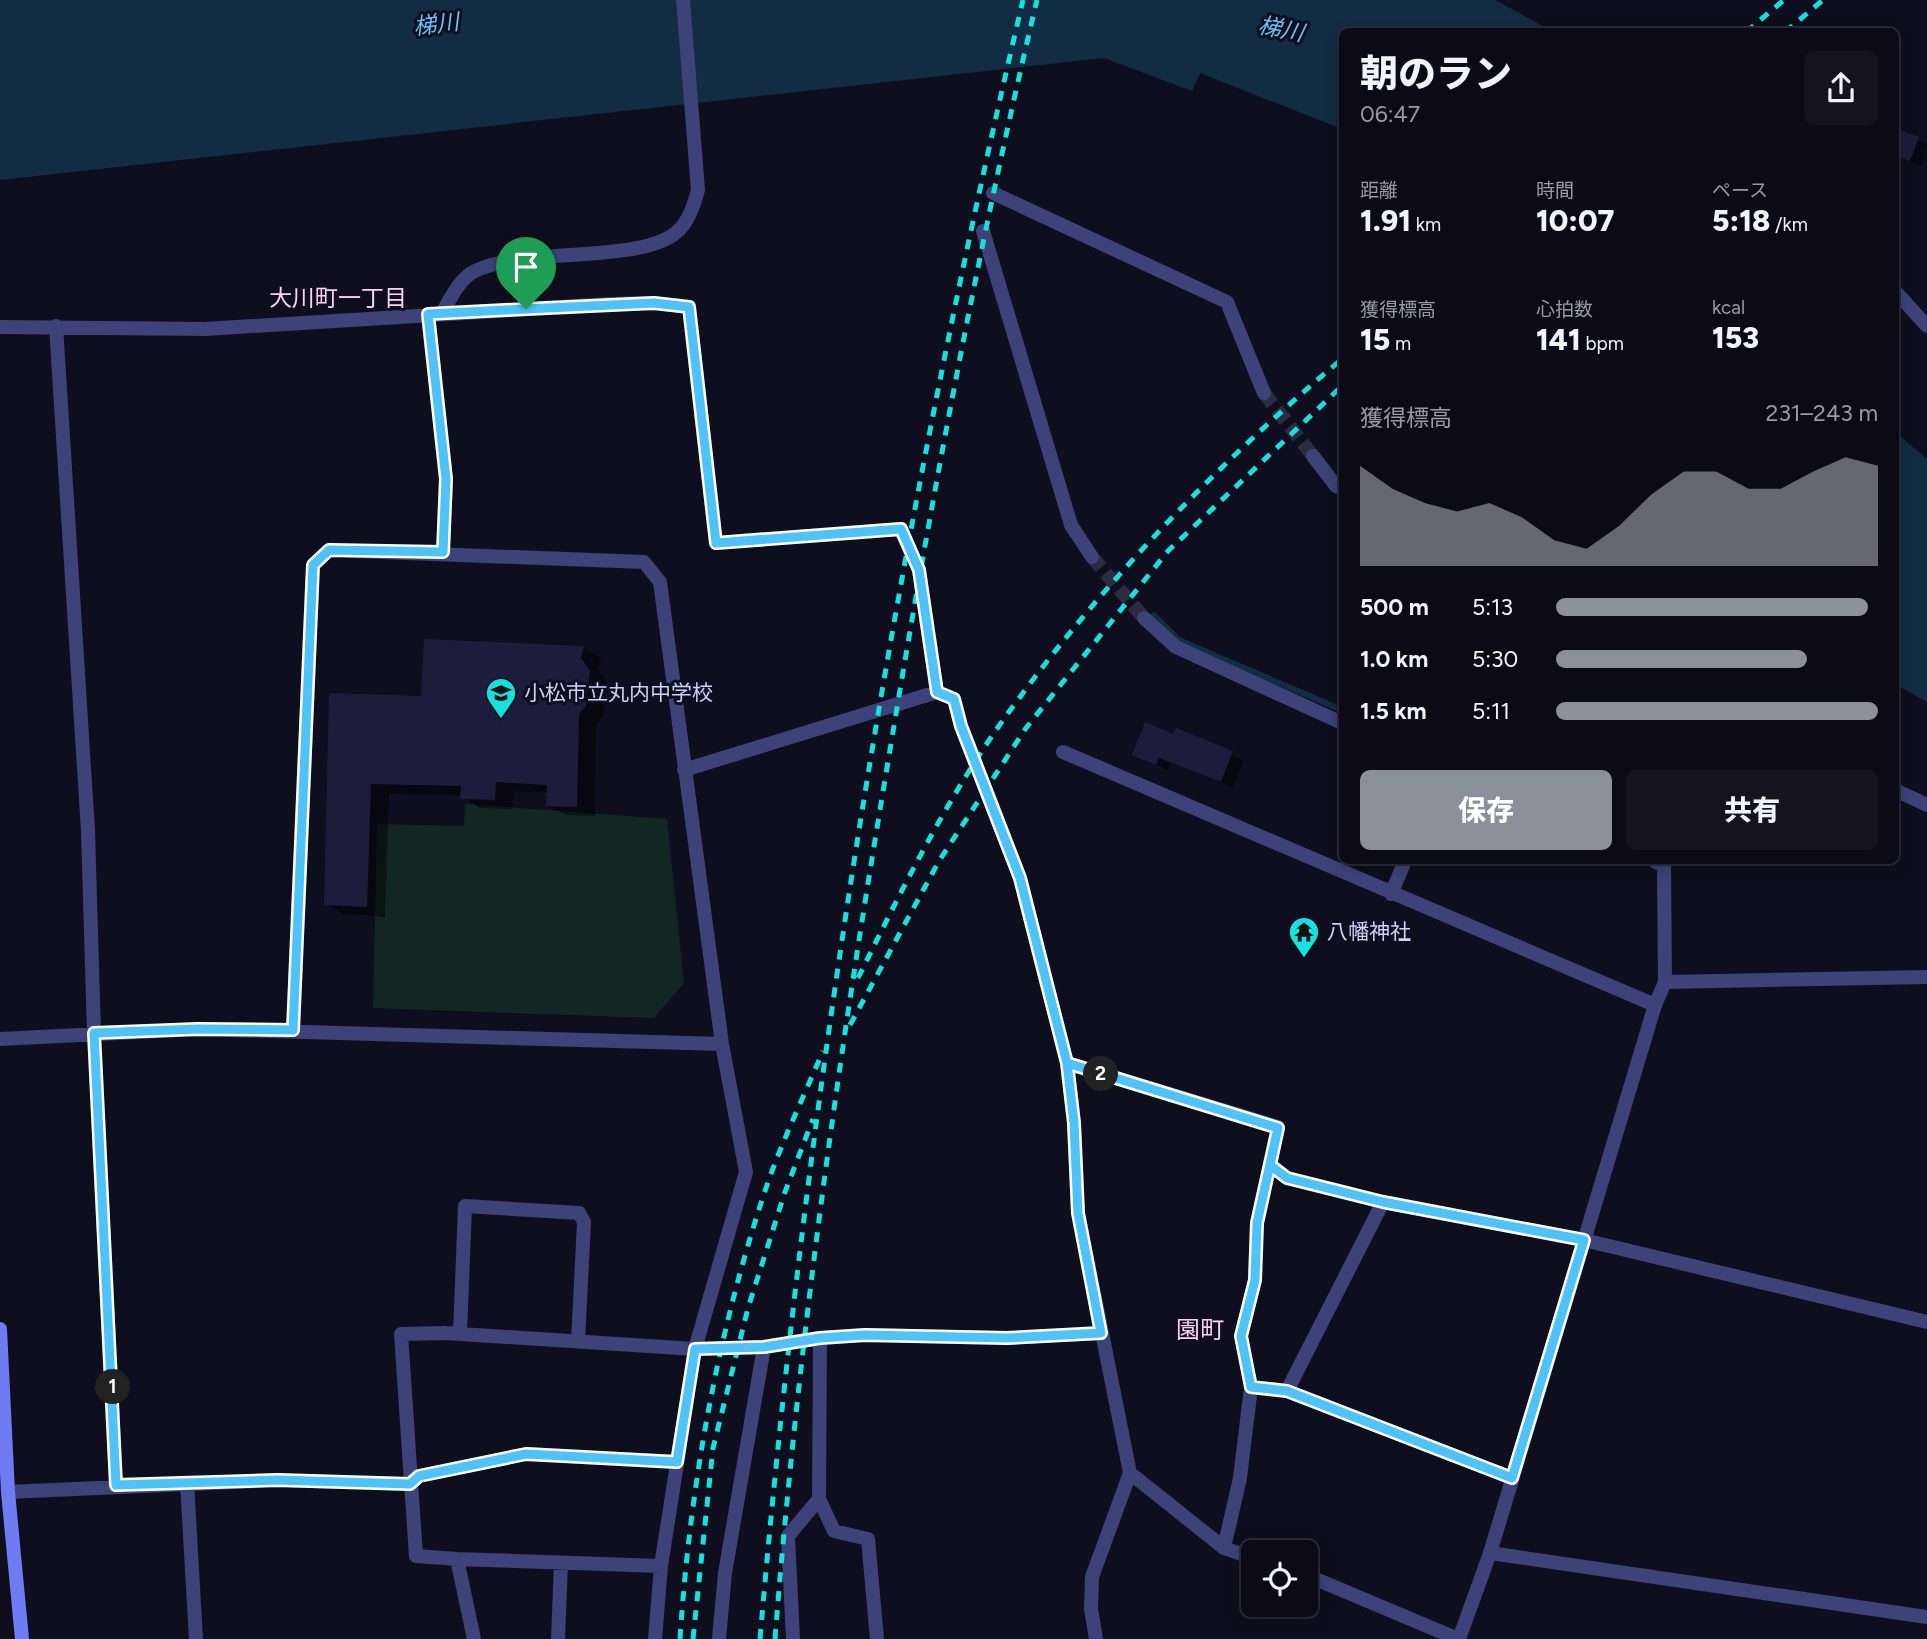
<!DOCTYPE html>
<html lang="ja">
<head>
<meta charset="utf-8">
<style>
  :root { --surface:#0b0a16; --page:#14131f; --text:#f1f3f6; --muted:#9a9aa1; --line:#2b2b35; --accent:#8c9099 }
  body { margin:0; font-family:Figtree,"Noto Sans JP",sans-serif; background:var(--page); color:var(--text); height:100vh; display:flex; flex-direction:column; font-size:26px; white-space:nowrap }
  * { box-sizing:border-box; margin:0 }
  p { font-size:23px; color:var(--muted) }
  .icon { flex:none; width:38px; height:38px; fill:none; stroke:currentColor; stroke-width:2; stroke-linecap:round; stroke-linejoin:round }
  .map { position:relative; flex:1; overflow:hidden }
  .side { position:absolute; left:1339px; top:28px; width:560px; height:836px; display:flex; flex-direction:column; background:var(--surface); border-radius:10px; box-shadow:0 4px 18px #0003,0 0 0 2px var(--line) }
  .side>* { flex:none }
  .controls { position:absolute; left:1241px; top:1540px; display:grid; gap:14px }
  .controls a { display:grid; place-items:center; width:77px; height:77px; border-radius:10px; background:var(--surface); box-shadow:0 4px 18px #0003,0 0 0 2px var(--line); font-size:35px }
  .pin { position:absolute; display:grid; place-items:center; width:60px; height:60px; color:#fff; margin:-72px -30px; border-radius:50% 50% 50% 0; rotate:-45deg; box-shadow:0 0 7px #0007 }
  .pin .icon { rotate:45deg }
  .km { position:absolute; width:35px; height:35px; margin:-18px; border-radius:50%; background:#222; color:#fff; font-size:19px; line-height:35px; text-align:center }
  .round { display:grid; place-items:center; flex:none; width:74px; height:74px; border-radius:10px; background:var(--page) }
  .overview { display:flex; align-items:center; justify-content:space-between; height:119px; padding:0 21px }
  h1 { font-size:38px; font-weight:800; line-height:52px }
  .metrics { display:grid; grid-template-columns:repeat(3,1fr); gap:10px; height:119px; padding:7px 21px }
  .metrics div { display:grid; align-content:center }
  .metrics b { font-size:30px; font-weight:800 }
  .metrics small { font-size:19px; font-weight:400 }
  .metrics p { font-size:19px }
  .chart { height:196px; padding:14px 21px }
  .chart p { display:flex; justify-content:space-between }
  .chart svg { width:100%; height:126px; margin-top:7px; fill:var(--accent); opacity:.7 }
  .action { display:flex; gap:14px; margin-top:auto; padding:14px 21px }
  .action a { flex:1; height:80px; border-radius:10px; background:var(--accent); color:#fff; font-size:28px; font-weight:800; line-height:80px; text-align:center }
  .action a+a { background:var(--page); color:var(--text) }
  ul { padding:0 21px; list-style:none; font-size:23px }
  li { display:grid; grid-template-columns:112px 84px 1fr; align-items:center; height:52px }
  li i { height:18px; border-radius:9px; background:var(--accent) }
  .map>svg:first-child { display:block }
  .green { fill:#122724 }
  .water { fill:#122c43 }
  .shadow { fill:#0007 }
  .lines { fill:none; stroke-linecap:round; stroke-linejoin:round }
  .stream { stroke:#122c43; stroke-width:6 }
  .building { fill:#1e1c3d }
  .minor-tunnel { stroke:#2c2b3f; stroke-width:14; stroke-dasharray:14 7; stroke-linecap:butt }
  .minor { stroke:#3d4279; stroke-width:14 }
  .tertiary { stroke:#3d4279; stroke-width:14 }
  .secondary { stroke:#6f7bf2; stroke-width:14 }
  .rail { stroke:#14e2de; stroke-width:5; stroke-dasharray:10 9; stroke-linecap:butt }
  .route-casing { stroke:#fff; stroke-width:14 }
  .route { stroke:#4fc3f7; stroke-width:9 }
  .labels { text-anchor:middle; stroke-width:6; stroke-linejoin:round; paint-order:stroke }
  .poi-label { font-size:21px; fill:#cfcffb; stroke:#0f0e1e; text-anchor:start }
  .water-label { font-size:23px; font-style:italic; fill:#66c2f2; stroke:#0f0e1e }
  .neighbourhood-label { font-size:23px; fill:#fbd1f1; stroke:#0f0e1e }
  .quarter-label { font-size:24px; fill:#fbd1f1; stroke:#0f0e1e }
</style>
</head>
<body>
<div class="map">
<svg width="1927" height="1639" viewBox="0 0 1927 1639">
  <rect width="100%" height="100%" fill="#0f0e1e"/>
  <!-- green -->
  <path class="green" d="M465,804l202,15 17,164 -30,35 -281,-10 4,-184 87,2z"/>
  <!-- water -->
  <path class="water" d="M0,0h1495l57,31 -210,1v97l-142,-56 -8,18 -88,-33 -1104,122z
    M1895,432l32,27v243l-32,-18z"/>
  <!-- shadow -->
  <path class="shadow" d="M1895,130l32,14 -5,22 -27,-10z
    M583,648l18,10 -3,12 9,13 -4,33 -7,9 -1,91 -29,-1 -18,-10 1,-12 -35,-2 -2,18 -32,-1 -18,-13 -73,-1 -4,123 -42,-3 -18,-10 5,-209 92,3z
    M1177,731l67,29 -11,27 -62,-24 -3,7 -34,-16 40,-18z"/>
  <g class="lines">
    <!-- stream -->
    <path class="stream" d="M1154,615l25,25 163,70"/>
  </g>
  <!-- building -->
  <path class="building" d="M1895,128l24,9 -9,24 -15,-5z
    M424,639l160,7 -3,12 9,13 -4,35 -7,8 -2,93 -31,-1 1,-21 -51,-3 -1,18 -35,-1 1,-13 -90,-2 -4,123 -43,-2 5,-212 92,3z
    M1145,722l28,12 3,-6 57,23 -12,31 -62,-24 -3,7 -24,-10z"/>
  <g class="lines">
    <!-- minor-tunnel -->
    <path class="minor-tunnel" d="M1264,393l49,63
      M1092,557l52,61"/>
    <!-- minor -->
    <path class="minor" d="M993,193l234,109 37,91
      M983,231l88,294 21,32
      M1895,291l32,35
      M428,314l18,165 -3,74
      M56,326l32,505 6,202 22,452
      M0,327l205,2 405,-25 44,-1 35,4 27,236 184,-14 19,41 18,122
      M1313,456l23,30 6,3
      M1144,618l32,29 166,76
      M1063,752l592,253
      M684,770l253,-78 17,7 7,27 59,152 47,185 7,60 4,90 52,260 -38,104 -1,32 5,30
      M1895,790l32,15
      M1654,861l10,5 1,116
      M1391,894l14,-33
      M293,1030l20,-465 16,-15 315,12 16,20 62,462 24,128 -51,177 -34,217 -6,73
      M0,1039l198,-10 524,15
      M1067,1063l211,64 -21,96 -2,57 -14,56 10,51 -11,91 -16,70
      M1271,1165l16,13 96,24
      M460,1334l5,-128 114,7 5,9 -6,119
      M1251,1387l36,4 225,87
      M1287,1391l96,-189 201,38 343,82
      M1130,1473l94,75 29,10
      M187,1483l9,156
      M8,1492l269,-12 133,4 9,-8 107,-22 151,8
      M819,1499l15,32 34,8 9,100
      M457,1559l204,7
      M1306,1575l152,64
      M474,1639l-17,-80 -41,-3 -15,-222 44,-1 250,16 69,-2 56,-9 45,-3 142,3 94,-5
      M558,1639l3,-76
      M719,1639l6,-66 39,-226
      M793,1639l-5,-103 31,-37 1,-161
      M1459,1639l31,-86"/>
    <!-- tertiary -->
    <path class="tertiary" d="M442,313c8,-14 18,-35 33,-42 51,-25 172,-6 205,-42 10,-11 14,-25 18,-39l-15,-190
      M1927,977l-262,5 -10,23 -165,548 437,64"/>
    <!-- secondary -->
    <path class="secondary" d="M0,1329l8,163 14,147"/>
    <!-- rail -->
    <path class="rail" d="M1746,32l38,-32
      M1785,32l38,-32
      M858,978c44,-89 89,-180 148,-262 96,-133 211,-252 336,-357
      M850,1025l89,-164 87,-133 142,-177 174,-165
      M680,1639c10,-153 37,-305 86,-451 16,-47 38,-92 57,-137
      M693,1639l20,-191 35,-140 37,-116 28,-73
      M760,1639c47,-551 136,-1101 263,-1639
      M775,1639c23,-294 64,-587 113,-877 42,-255 89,-510 149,-762"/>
  </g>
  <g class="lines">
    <!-- route casing -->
    <g class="route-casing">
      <path id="route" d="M526,309l-98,5 18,165 -3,73 -114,-2 -16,15 -20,465 -95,-1 -104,4 22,452 161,-5 133,4 9,-8 107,-22 151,8 18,-113 69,-2 56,-9 45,-3 142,3 94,-5 -23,-120 -4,-90 -7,-60 211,65 -21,95 -2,57 -14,56 10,51 36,4 225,87 72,-238 -201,-38 -96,-24 -17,-13 8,-37 -211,-65 -47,-185 -59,-152 -7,-27 -17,-7 -18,-122 -18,-41 -185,14 -27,-236 -35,-4 -128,6"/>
    </g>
    <!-- route -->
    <use href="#route" class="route"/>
  </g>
  <!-- icons -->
  <defs>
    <g id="school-pin" transform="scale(1.575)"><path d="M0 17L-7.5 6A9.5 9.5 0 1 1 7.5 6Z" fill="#14e2de" stroke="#0f0e1e"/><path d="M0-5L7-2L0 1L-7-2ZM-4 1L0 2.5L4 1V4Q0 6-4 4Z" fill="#111"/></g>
    <g id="temple-pin" transform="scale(1.575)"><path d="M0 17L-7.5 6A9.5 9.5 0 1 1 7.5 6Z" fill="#14e2de" stroke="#0f0e1e"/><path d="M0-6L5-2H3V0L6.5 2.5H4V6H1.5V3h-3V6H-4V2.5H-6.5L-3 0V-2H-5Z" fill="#111"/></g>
  </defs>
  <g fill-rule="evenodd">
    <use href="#school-pin" x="501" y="693"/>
    <use href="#temple-pin" x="1304" y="932"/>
  </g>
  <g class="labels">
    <!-- poi labels -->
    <g class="poi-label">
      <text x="524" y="700">小松市立丸内中学校</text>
      <text x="1327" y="939">八幡神社</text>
    </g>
    <!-- water labels -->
    <g class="water-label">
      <text transform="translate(436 24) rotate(-7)" y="8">梯川</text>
      <text transform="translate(1281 29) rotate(11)" y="8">梯川</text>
    </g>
    <!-- neighbourhood labels -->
    <g class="neighbourhood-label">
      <text x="338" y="306">大川町一丁目</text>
    </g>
    <!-- quarter labels -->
    <g class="quarter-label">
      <text x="1200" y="1338">園町</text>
    </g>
  </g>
</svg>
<div class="controls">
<a><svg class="icon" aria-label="locate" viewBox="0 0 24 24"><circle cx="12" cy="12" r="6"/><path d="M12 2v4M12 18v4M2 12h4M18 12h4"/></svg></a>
</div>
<div class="pin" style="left:526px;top:309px;background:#1e9e55"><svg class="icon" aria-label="arrive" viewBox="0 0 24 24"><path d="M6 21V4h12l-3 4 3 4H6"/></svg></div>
<b class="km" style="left:113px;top:1387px">1</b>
<b class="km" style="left:1101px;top:1074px">2</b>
<section class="side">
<div class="overview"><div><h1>朝のラン</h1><p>06:47</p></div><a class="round"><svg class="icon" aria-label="share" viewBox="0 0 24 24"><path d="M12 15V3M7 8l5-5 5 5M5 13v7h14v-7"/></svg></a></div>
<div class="metrics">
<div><p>距離</p><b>1.91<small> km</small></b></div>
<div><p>時間</p><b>10:07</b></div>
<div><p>ペース</p><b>5:18<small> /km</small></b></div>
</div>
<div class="metrics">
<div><p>獲得標高</p><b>15<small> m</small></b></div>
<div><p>心拍数</p><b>141<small> bpm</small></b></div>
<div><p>kcal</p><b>153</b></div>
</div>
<div class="chart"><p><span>獲得標高</span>231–243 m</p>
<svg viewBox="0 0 160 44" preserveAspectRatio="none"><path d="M0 44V9L10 17L20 22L30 25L40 22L50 27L60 35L70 38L80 30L90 19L100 11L110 11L120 17L130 17L140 11L150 6L160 9V44z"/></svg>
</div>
<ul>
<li><b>500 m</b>5:13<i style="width:97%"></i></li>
<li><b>1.0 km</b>5:30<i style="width:78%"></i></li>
<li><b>1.5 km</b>5:11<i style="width:100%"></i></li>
</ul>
<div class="action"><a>保存</a><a>共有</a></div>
</section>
</div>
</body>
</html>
